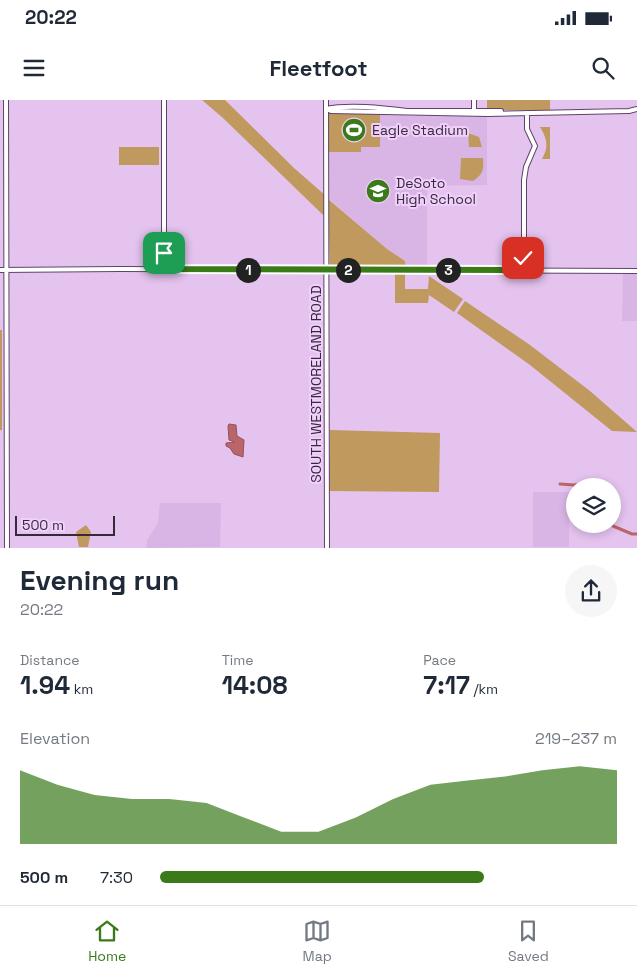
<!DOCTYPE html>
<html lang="en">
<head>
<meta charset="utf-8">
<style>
  :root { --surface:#fff; --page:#f6f6f7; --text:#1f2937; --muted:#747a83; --line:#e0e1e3; --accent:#3a7a19 }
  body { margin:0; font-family:"Space Grotesk",sans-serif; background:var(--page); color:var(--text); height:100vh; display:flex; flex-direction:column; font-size:19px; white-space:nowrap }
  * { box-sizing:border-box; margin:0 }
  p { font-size:16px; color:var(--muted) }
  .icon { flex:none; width:28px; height:28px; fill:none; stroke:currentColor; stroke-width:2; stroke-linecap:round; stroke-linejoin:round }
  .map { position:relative; height:448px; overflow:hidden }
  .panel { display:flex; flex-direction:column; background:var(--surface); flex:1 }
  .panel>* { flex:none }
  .controls { position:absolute; left:566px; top:378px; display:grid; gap:10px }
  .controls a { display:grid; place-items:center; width:55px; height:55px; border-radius:50%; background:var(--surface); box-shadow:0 2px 8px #0003; font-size:25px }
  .scale { position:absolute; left:15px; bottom:12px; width:100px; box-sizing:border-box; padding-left:5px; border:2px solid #362a3a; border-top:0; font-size:14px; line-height:18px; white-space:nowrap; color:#362a3a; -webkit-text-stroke:4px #f1d0fc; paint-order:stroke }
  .pin { position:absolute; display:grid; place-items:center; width:42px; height:42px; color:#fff; margin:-21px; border-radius:10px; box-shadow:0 2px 8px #0006 }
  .km { position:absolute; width:25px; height:25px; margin:-12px; border-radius:50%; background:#222; color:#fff; font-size:14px; line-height:25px; text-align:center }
  .round { display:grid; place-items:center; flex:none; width:52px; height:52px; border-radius:26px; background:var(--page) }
  .overview { display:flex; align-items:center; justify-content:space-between; height:85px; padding:0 20px }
  h1 { font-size:28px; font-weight:800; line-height:38px }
  .stats { display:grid; grid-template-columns:repeat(3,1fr); gap:8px; height:85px; padding:5px 20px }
  .stats div { display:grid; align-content:center }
  .stats b { font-size:25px; font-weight:800 }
  .stats small { font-size:14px; font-weight:400 }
  .stats p { font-size:14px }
  .chart { height:140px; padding:10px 20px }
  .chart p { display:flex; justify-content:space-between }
  .chart svg { width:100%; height:90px; margin-top:5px; fill:var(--accent); opacity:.7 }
  ul { padding:0 20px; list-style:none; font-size:16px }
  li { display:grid; grid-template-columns:80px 60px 1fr; align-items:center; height:38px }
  li i { height:12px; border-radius:6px; background:var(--accent) }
  .status { display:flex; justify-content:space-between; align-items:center; height:35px; padding:0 25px; background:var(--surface); direction:ltr }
  .status svg { height:14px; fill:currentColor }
  header { display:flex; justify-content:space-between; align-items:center; height:65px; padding:0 20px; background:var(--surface); font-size:22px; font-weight:800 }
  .dock { display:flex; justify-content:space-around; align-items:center; height:70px; border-top:1px solid var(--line); background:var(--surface); font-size:14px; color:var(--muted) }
  .dock a { display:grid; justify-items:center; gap:2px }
  .dock .current { color:var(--accent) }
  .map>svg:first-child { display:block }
  .built { fill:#d9b5e6 }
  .green { fill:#c0995e }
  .water { fill:#b9656a; stroke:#92535c }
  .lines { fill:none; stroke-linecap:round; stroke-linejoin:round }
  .river { stroke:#b9656a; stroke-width:3 }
  .secondary-casing { stroke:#5f4469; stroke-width:6 }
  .secondary { stroke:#fff; stroke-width:4 }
  .route-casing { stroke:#fff; stroke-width:10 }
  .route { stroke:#3a7a19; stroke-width:6 }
  .labels { text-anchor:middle; stroke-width:4; stroke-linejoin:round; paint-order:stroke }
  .poi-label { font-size:14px; fill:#362a3a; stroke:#f1d0fc; text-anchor:start }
  .street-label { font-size:14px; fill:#362a3a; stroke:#f1d0fc }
</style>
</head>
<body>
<div class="status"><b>20:22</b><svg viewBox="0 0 49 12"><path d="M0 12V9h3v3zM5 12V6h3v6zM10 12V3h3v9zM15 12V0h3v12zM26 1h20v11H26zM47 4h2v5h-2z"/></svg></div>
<header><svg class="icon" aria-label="menu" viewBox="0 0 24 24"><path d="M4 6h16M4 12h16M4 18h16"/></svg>Fleetfoot<svg class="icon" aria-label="search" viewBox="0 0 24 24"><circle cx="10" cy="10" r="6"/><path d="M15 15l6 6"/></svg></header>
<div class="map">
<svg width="637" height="448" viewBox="0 0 637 448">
  <rect width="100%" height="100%" fill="#e4c3ef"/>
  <!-- built -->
  <path class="built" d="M329,12l63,1 17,3h78v69l-60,1v81h-21l-1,-6 -18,-12 -58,-50z
    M623,174h14v47h-15z
    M533,392h36v55h-36z
    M160,403h61l-1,44 -74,1 1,-8 11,-17z"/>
  <!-- green -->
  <path class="green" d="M202,0h23l69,68 32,28v20l-4,-2 -99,-96z
    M487,0h63v10h-63z
    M329,12h51v35h-19v5h-32z
    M540,27h10v32h-8c7,-13 5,-20 -2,-32z
    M468,33l11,4 3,10h-13z
    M119,47h40v18h-40z
    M461,58h22c1,12 0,16 -10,23l-13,-2z
    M328,99l59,50 18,12 1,8 -76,-3z
    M395,172h10v17h23l1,-13 34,23 -9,13 -25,-17 -1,8h-33z
    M465,201l65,44 60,46 47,41 -25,-1 -82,-66 -73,-52z
    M0,230h2v100h-2z
    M330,330l110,3 -1,59 -110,-1z
    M86,425l5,7 -3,15h-9l-3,-15z"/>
  <!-- water -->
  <path class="water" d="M229,324l7,1 1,11 7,4 -1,17 -9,-3 -4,-6 -4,-2v-3l9,-1 -6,-2 -1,-14z"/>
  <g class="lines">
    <!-- river -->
    <path class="river" d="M560,384l14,1 12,-2 5,3
      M611,424l2,2 19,8h5"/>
    <!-- secondary casing -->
    <g class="secondary-casing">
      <path id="secondary" d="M6,0l1,448
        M164,0v169
        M326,0l1,448
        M474,0v13
        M326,9l5,2 157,3 141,-3 8,-2
        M326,9c23,-5 57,-1 81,2h94
        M0,170l119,-1 518,2
        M524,170v-90l2,-13 9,-21 -8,-17v-16"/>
    </g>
    <!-- secondary -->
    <use href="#secondary" class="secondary"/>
  </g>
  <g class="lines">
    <!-- route casing -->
    <g class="route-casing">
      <path id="route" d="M164,153v16l360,1 -1,-12"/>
    </g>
    <!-- route -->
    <use href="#route" class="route"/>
  </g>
  <!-- icons -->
  <defs>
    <g id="stadium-disc" transform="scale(1.25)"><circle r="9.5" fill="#3a7a19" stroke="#f1d0fc"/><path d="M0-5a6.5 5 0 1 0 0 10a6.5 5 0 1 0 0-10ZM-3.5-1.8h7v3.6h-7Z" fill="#fff"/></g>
    <g id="school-disc" transform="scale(1.25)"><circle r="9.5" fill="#3a7a19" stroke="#f1d0fc"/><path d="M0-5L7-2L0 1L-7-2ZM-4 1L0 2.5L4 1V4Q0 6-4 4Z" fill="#fff"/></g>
  </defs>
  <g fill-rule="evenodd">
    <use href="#stadium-disc" x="354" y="30"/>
    <use href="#school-disc" x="378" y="91"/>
  </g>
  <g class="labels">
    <!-- poi labels -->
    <g class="poi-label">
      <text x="372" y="35">Eagle Stadium</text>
      <text x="396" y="88">DeSoto<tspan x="396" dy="16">High School</tspan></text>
    </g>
    <!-- street labels -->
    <g class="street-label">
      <text transform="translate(316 284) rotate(-90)" y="5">SOUTH WESTMORELAND ROAD</text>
    </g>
  </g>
</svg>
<div class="controls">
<a><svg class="icon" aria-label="layers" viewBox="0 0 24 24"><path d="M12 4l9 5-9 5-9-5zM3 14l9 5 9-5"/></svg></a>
</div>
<div class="scale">500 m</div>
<div class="pin" style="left:164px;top:153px;background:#1e9e55"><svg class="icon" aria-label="arrive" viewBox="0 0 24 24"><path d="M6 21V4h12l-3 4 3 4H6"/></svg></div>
<div class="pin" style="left:523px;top:158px;background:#d93025"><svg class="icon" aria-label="check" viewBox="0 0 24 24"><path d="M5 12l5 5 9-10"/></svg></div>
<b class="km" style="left:248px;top:170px">1</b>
<b class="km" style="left:348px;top:170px">2</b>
<b class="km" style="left:448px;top:170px">3</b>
</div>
<section class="panel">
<div class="overview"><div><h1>Evening run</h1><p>20:22</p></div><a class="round"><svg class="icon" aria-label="share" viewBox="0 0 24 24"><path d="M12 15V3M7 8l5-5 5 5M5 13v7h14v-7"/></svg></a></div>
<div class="stats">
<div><p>Distance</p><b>1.94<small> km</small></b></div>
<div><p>Time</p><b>14:08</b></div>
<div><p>Pace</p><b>7:17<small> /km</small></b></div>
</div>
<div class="chart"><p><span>Elevation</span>219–237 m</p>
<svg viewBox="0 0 160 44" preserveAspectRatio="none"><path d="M0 44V8L10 15L20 20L30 22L40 22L50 24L60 31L70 38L80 38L90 31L100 22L110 15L120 13L130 11L140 8L150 6L160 8V44z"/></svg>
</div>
<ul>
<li><b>500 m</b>7:30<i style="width:71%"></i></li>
</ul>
</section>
<nav class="dock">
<a class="current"><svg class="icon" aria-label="home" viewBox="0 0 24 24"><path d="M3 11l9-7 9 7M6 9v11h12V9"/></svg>Home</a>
<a><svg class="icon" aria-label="map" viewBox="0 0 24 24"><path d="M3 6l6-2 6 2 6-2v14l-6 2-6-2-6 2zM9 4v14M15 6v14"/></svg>Map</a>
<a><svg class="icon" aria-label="saved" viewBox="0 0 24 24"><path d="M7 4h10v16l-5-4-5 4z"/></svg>Saved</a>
</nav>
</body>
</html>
